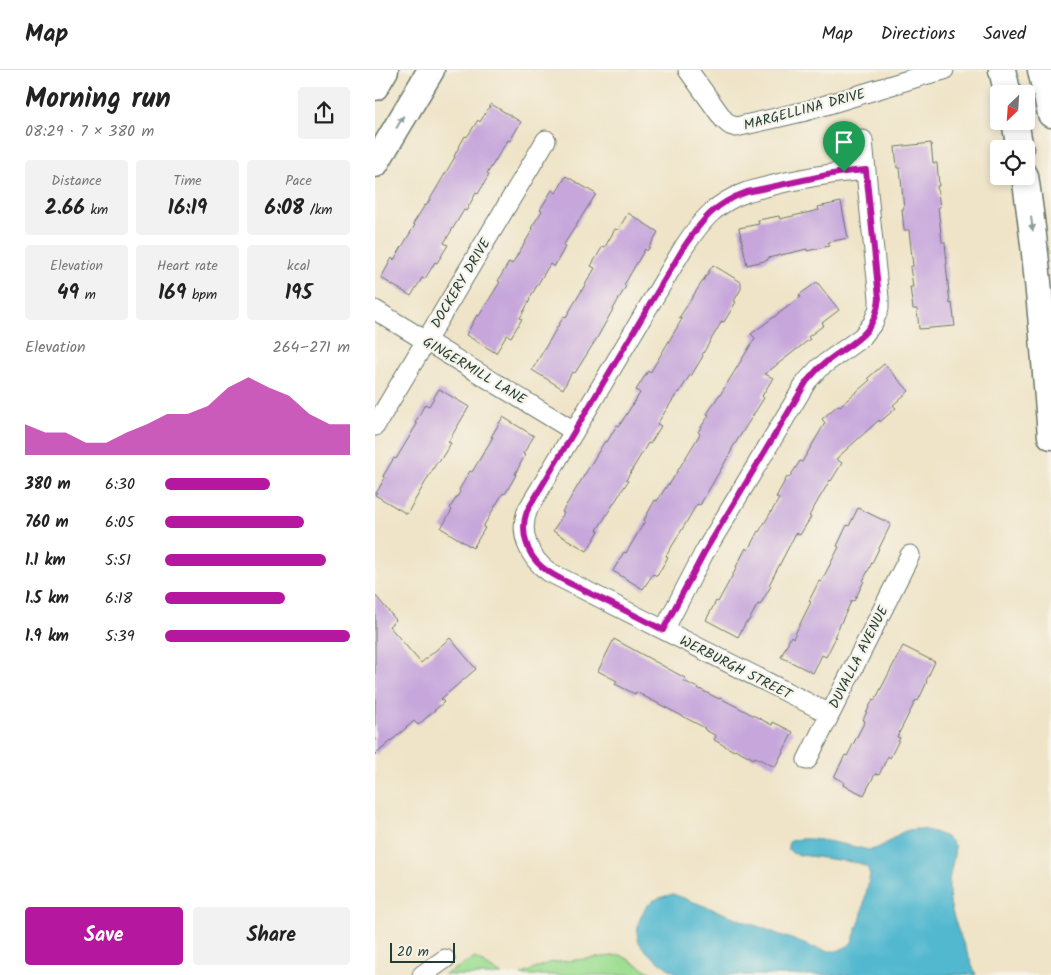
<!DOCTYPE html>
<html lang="en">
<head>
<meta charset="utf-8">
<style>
  :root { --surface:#fff; --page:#f2f2f2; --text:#222; --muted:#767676; --line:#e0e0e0; --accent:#b5179e }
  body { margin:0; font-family:Kalam,sans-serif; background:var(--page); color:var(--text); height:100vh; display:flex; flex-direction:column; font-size:19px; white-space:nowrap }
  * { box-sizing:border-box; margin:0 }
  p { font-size:16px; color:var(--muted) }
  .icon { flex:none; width:28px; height:28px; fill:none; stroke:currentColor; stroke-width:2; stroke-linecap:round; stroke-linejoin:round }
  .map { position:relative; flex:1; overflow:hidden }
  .drawer { display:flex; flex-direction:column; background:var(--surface); width:375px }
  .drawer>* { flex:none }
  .needle { width:32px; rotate:205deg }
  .controls { position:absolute; left:615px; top:15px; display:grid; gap:10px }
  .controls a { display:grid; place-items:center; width:45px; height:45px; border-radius:5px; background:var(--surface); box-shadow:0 2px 8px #0003; font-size:25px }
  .scale { position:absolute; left:15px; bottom:12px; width:65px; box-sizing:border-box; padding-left:5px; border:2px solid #1f3d34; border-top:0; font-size:14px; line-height:18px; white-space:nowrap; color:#1f3d34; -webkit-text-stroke:4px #f7f3e8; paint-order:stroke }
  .pin { position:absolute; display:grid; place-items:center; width:42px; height:42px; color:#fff; margin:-51px -21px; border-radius:50% 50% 50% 0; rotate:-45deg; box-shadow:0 0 5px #0007 }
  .pin .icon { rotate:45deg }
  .round { display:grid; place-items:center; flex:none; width:52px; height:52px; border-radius:5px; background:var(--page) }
  .headline { display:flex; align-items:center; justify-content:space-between; height:85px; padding:0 25px }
  h1 { font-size:28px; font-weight:600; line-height:38px }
  .metrics { display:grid; grid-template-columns:repeat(3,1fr); gap:8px; height:85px; padding:5px 25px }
  .metrics div { display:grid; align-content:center; border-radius:5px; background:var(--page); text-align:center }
  .metrics b { font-size:21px; font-weight:600 }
  .metrics small { font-size:14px; font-weight:400 }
  .metrics p { font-size:14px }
  .chart { height:140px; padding:10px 25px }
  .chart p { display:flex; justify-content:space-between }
  .chart svg { width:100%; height:90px; margin-top:5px; fill:var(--accent); opacity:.7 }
  .cta { display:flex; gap:10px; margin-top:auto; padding:10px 25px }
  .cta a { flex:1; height:58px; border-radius:5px; background:var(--accent); color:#fff; font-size:20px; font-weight:600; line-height:58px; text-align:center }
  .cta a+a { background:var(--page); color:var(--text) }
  ul { padding:0 25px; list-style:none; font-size:16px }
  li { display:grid; grid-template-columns:80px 60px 1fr; align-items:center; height:38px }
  li i { height:12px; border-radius:6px; background:var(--accent) }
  header { display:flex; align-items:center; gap:30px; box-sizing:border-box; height:70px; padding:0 25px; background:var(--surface); border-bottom:1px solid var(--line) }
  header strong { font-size:24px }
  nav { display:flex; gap:28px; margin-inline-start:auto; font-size:18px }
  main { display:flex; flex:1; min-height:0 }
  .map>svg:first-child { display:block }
  .green { fill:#9fde93; stroke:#5f8e64 }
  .water { fill:#51b8cf; stroke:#387a82 }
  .building { fill:#c6a6db }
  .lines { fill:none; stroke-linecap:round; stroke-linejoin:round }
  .street-casing { stroke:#687768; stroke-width:21 }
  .secondary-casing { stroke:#687768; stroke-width:29 }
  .street { stroke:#fff; stroke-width:19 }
  .secondary { stroke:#fff; stroke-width:26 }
  .oneway { fill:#8f9e9a }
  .route-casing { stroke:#fff; stroke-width:10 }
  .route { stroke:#b5179e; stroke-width:6 }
  .labels { text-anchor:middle; stroke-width:4.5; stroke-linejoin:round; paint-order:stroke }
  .street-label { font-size:14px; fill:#1f3d34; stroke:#f7f3e8 }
</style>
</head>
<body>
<header>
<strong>Map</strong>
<nav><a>Map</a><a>Directions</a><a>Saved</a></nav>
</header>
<main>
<section class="drawer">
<div class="headline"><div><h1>Morning run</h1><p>08:29 · 7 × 380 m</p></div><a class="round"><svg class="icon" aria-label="share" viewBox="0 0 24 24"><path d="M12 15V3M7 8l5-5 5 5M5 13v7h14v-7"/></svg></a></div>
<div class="metrics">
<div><p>Distance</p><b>2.66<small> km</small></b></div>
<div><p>Time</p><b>16:19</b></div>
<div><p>Pace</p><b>6:08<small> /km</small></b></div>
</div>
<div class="metrics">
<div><p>Elevation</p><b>49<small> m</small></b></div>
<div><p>Heart rate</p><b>169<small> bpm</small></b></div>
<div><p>kcal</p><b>195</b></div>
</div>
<div class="chart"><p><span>Elevation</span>264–271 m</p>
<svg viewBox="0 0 160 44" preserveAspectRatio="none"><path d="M0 44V29L10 33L20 33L30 38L40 38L50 33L60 29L70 24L80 24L90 20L100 11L110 6L120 11L130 15L140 24L150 29L160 29V44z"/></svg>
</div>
<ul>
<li><b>380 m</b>6:30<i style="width:57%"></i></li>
<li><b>760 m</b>6:05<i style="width:75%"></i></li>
<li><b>1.1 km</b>5:51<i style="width:87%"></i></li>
<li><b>1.5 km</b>6:18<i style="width:65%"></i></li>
<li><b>1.9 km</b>5:39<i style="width:100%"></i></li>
</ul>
<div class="cta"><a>Save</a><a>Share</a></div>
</section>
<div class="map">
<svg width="676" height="905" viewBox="0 0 676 905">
  <rect width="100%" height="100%" fill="#f7f3e8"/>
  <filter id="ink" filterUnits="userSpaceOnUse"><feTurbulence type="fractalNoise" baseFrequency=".02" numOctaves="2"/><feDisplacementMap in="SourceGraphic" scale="10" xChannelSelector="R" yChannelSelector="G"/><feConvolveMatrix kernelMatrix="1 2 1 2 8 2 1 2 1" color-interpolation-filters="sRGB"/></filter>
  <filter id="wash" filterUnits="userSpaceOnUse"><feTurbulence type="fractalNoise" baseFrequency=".0096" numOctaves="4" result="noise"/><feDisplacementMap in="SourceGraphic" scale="20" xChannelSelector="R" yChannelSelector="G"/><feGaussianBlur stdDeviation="1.12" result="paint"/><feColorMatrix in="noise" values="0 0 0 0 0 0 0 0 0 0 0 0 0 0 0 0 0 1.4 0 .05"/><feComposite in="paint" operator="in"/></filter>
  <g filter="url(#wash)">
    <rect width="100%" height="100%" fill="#efe4c8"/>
    <!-- green -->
    <path class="green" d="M246,885l34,20h-134l27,-12z
      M100,888l27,17h-58z"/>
    <!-- water -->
    <path class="water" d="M547,759c12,3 27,6 33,18 -1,14 -7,29 -6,43 0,26 18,60 27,85h-297c-11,-7 -34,-21 -40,-33 -5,-11 2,-32 12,-40 6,-4 15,-6 22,-8l139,53 14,4h11l11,-5 4,-4 9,-24 9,-44 -3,-7 -8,-4 -58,-8 -9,-2 -4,-4v-4l2,-4c18,-7 59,5 79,9 13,-1 21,-11 32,-17 7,-4 14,-4 21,-4z"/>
    <g id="blocks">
      <!-- building -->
      <path class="building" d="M116,34l30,18 -11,19 -2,-1 -21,34 2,1 -11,19 -2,-1 -10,18 -2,-1 -20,33 4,2 -11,18 -2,-1 -10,17 -3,-1 -11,18 -30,-18 11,-20 2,2 21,-35 -2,-1 12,-19 1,1 29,-49 -1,-1 11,-20 2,1 11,-17 2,2z
        M556,73l2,20h4l2,23h-2l3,21h-2l4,35h3l2,22h-1l4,40 2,-1 3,23 -36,3 -2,-20h-4l-3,-22h3l-3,-20 3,-1 -4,-36h-5l-2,-21h2l-4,-41h-3l-2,-21z
        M191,106l30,18 -33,52 2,1 -11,20 -4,-3 -21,35 1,1 -10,18 2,1 -11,18 -4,-2 -11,18 -30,-18 11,-20 2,1 21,-34 -2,-1 11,-19 3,2 21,-35 -2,-1 11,-17 -2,-1 12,-20 4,3z
        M466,132l7,36 -20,4 1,4 -22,5v-2l-39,9v2l-21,5 -8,-37 20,-4 -1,-4 21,-4 1,3 39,-9 -1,-3z
        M253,143l30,19 -11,19 -2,-2 -21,36 2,1 -29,52 -22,35 -3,-1 -9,17 -31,-19 32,-54 2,1 29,-49 -4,-2 12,-20 2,1 10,-18 3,1z
        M338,195l28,17v7l-7,12 2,1 -12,20 -2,-1 -20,34 1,1 -12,20 -1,-1 -11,18 -1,-1 -21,32 4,2 -11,18 -2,-1 -22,37 2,1 -31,49 2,1 -12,20 -34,-20 11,-18 -2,-1 43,-71 2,1 10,-17 2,1 21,-33 -4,-3 12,-19 2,2 32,-54 -3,-1z
        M442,212l22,28 -17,13 2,2 -16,12 2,2 -45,35 8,4 -11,18 2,2 -33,52h1l-32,55 -3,-1 -20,34 -11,18 2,1 -11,19 -4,-2 -10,15 -30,-18 11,-19 2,1 19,-32 -1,-1 11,-20 2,1 11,-17 1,1 31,-51 -2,-2 11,-17 -2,-1 12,-19h1l35,-57 -4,-4 50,-37 -2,-2z
        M509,294l25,27 -16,14 3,3 -16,14 -1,-2 -43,39 6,4 -11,18 -1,-1 -21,36 2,1 -11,18 -4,-2 -27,52 2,1 -11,19 -2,-1 -10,18h-2l-8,15 -32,-17 10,-19 2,1 19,-35h-1l10,-19 2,2 10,-19 1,1 20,-33 -3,-2 11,-20 2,1 11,-17 2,1 23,-39 -3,-4 16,-14 2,1 30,-26 -2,-2z
        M64,319l30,18 -21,35 3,1 -12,19h-2l-30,52 -32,-19 10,-17 -2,-2 11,-18 2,1 21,-35 -2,-1 10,-19 4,2z
        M128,347l31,19 -11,18 2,1 -10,19 1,1 -11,19 -2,-1 -20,34 2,1 -12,20 -32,-20 11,-18 -2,-2 10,-16 -1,-2 11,-19 2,1 21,-35h-2z
        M483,438l33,16 -28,57h1l-10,20 -2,-1 -18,37h2l-10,20 -4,-2 -9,18 -32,-16 10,-21 2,2 18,-36 -2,-1 10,-20 2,1 18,-35 -2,-1 10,-21 2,1z
        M0,525l21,25 -7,6 32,37 29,-25 26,31 -35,30 3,3 -26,23 -4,-4 -39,34z
        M239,569l71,39 -1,3 35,18 1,-1 52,27 1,-3 20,10 -18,35 -20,-10 -1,2 -19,-10 -1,2 -20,-11 2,-4 -12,-7 1,-1 -69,-36 -1,2 -20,-10 2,-3 -19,-10z
        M528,576l32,16 -9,19 1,1 -9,19 -2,-1 -19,37 3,1 -10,20 -2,-2 -9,19 -4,-1 -11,21 -21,-10 1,-3 -10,-5 11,-22 2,1 18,-35 -2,-1 10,-21 2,1z"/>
    </g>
  </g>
  <g filter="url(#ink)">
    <use href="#blocks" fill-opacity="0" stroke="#687768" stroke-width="1"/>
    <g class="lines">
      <!-- street casing -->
      <g class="street-casing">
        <path id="street" d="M313,0l36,50 6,5 6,2 70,-16 122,-37 16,-4
          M0,240l199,121
          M0,356l171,-286
          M289,560l40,-77 103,-172 12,-13 43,-31 11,-14 6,-15v-10l-8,-75 -8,-83
          M455,644l-281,-142c-20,-14 -31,-39 -21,-63l156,-262c18,-27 31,-44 63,-55 38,-11 79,-19 119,-22
          M432,690l103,-205
          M47,905l23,-16"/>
      </g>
      <!-- secondary casing -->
      <g class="secondary-casing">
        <path id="secondary" d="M627,0l6,24
          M666,0l10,44
          M0,17l10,-17
          M640,51l5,28
          M0,94l56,-94
          M650,106c13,86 19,173 26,260"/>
      </g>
      <!-- street -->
      <use href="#street" class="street"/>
      <!-- secondary -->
      <use href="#secondary" class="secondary"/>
    </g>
    <!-- one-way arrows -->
    <defs><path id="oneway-solid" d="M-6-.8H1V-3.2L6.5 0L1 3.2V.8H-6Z" transform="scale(1.25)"/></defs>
    <g class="oneway">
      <use href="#oneway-solid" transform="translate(25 52) rotate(-59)"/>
      <use href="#oneway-solid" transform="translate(657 154) rotate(82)"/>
    </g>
  </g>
  <g class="lines" filter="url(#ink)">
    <!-- route casing -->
    <g class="route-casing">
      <path id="route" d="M491,100l13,128c-4,43 -35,46 -61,71 -4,4 -7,8 -11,12l-103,172 -41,77c-26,-14 -53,-27 -80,-40 -13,-7 -29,-13 -41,-23 -16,-13 -22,-37 -15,-56l157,-264c18,-27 31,-44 63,-55l80,-17 17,-3z"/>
    </g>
    <!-- route -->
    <use href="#route" class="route"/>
  </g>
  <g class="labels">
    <!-- street labels -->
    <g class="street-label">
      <text transform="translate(429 39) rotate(-15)" y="5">MARGELLINA DRIVE</text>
      <text transform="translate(85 213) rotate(-59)" y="5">DOCKERY DRIVE</text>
      <text transform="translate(100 300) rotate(31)" y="5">GINGERMILL LANE</text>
      <text transform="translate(483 587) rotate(-63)" y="5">DUVALLA AVENUE</text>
      <text transform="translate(361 597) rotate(27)" y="5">WERBURGH STREET</text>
    </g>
  </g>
</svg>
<div class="controls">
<a><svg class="needle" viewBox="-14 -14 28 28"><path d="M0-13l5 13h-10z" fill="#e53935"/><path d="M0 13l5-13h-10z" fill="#767676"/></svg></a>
<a><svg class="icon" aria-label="locate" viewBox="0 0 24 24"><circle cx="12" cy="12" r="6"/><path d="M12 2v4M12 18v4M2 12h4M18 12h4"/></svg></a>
</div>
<div class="scale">20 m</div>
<div class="pin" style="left:469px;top:102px;background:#1e9e55"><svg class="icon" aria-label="arrive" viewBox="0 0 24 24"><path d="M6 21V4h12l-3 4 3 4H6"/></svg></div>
</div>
</main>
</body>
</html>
